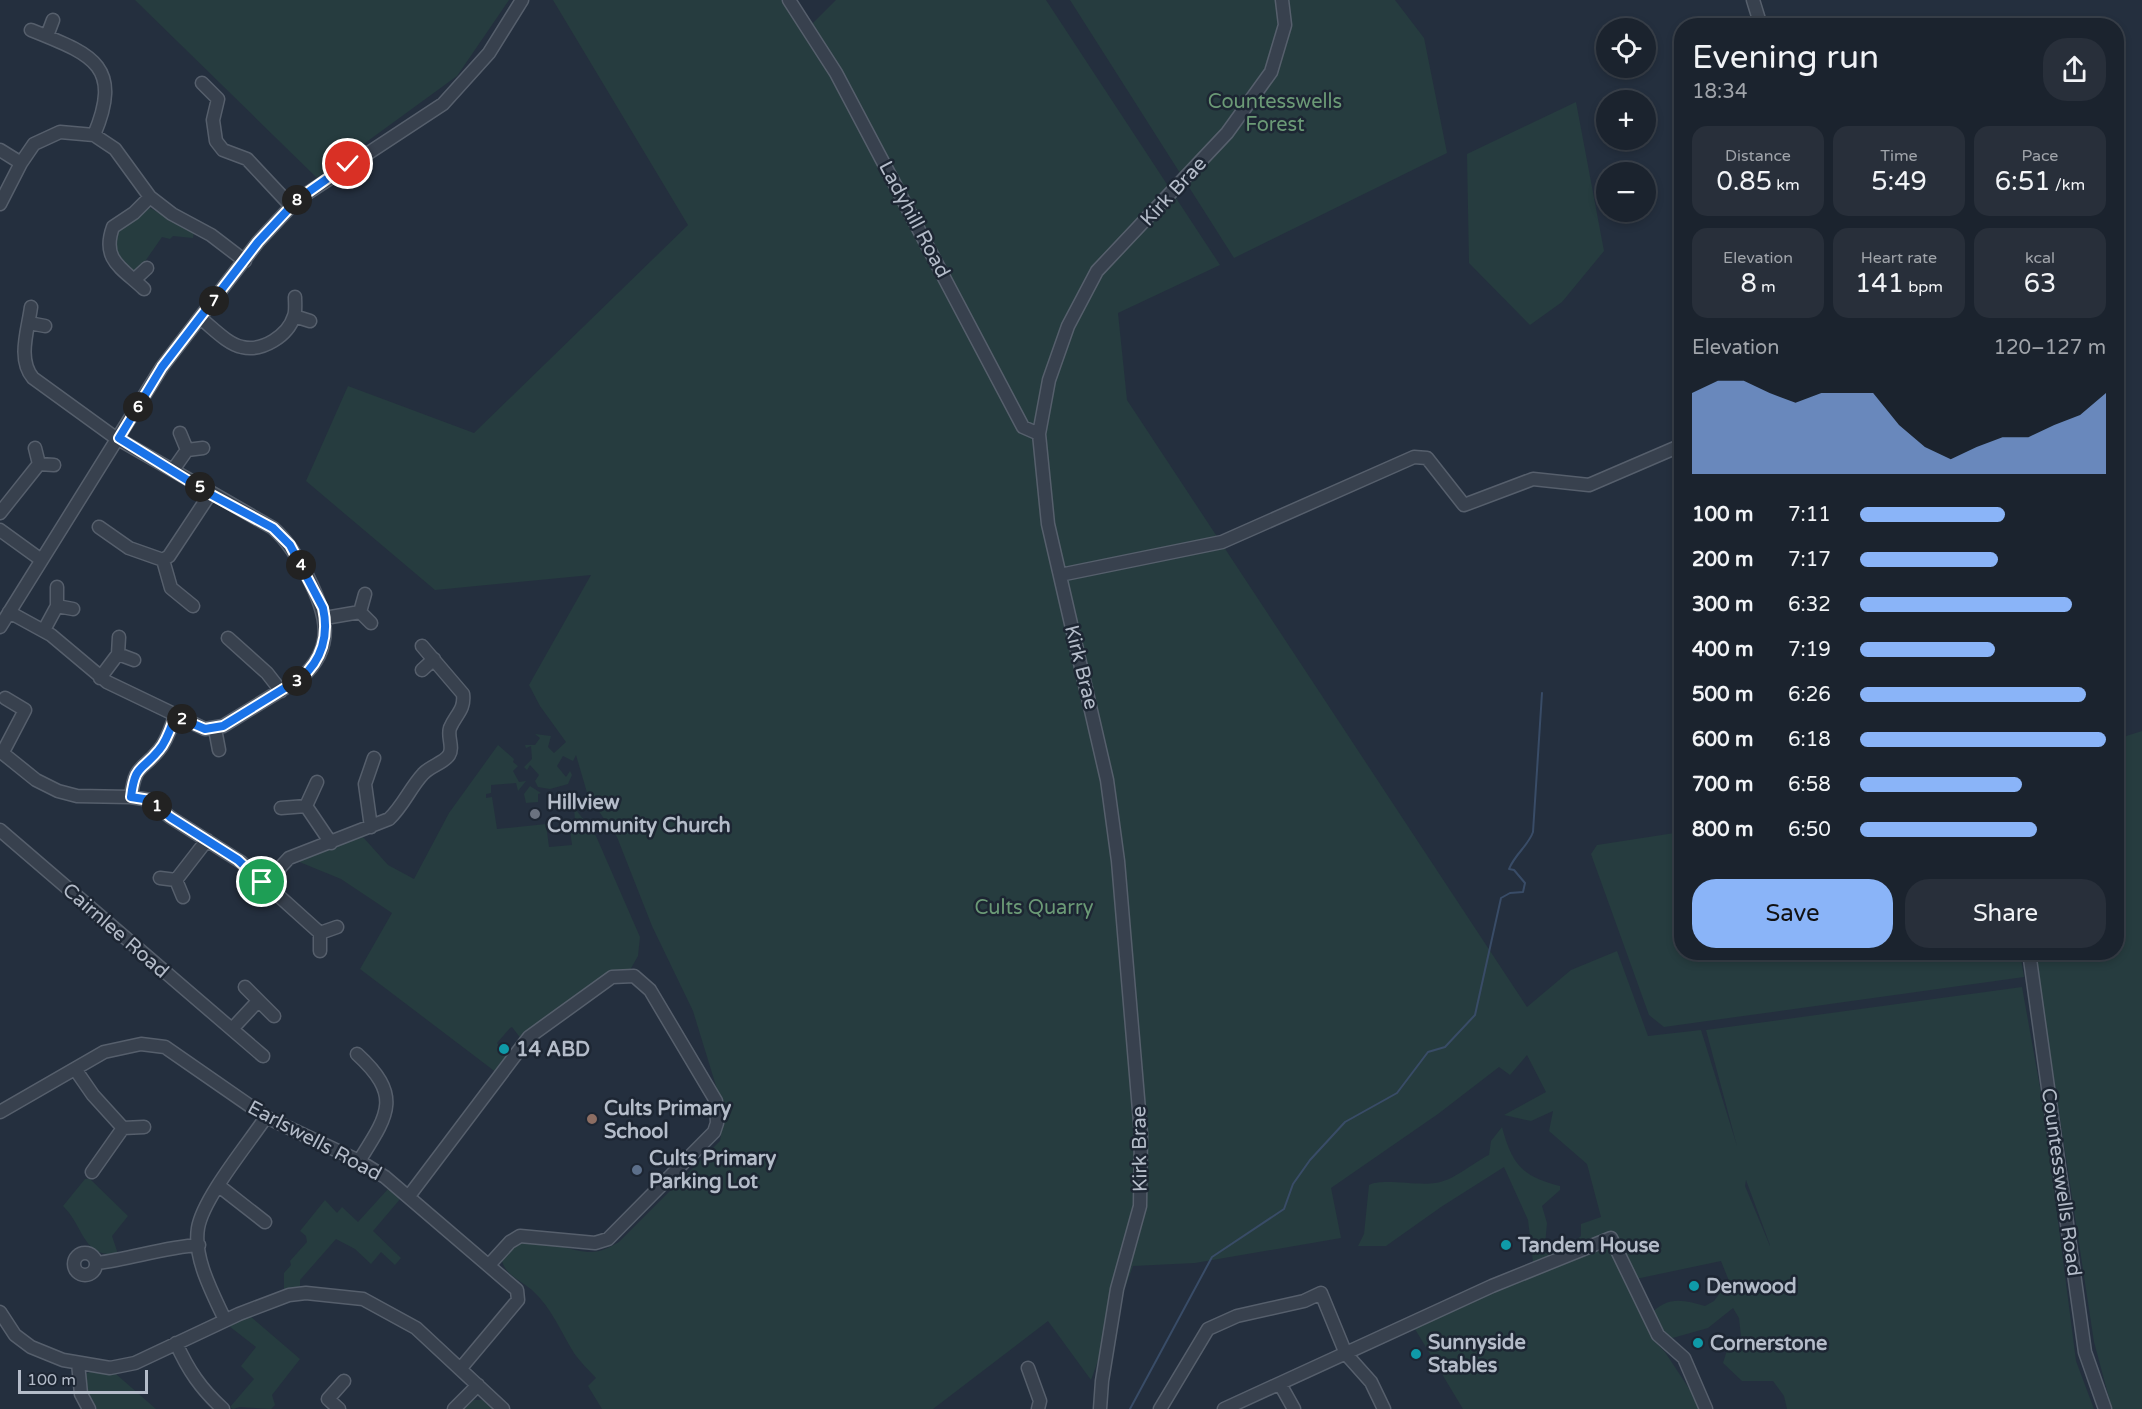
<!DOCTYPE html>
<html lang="en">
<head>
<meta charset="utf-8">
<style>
  :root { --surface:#1b232e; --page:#282f3a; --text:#f1f3f6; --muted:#a0a4aa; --line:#39404a; --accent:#8ab4f8 }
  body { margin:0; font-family:"Varela Round",sans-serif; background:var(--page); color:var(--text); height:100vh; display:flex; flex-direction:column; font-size:22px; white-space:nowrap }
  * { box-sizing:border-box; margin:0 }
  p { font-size:20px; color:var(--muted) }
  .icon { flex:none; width:33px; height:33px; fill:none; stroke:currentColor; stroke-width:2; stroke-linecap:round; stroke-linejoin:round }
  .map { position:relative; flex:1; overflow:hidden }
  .drawer { position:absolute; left:1674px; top:18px; width:450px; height:942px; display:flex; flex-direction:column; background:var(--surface); border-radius:24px; box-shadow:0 3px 9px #0003,0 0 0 2px var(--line) }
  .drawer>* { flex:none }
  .controls { position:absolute; left:1596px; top:18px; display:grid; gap:12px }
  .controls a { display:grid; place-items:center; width:60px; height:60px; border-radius:50%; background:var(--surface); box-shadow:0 3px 9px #0003,0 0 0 2px var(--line); font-size:30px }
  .scale { position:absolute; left:18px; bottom:15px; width:130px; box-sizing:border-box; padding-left:6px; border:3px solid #b4bcc9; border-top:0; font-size:16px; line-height:21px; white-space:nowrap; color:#b4bcc9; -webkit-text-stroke:4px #1d2633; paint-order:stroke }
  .pin { position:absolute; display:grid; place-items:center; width:51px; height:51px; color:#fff; margin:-26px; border:3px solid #fff; border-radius:50%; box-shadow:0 2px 6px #0007 }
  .km { position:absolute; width:30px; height:30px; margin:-15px; border-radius:50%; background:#222; color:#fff; font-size:16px; line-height:30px; text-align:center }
  .round { display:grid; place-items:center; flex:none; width:63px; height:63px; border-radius:24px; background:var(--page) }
  .summary { display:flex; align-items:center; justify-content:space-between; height:102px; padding:0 18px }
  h1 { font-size:33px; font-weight:600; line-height:45px }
  .stats { display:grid; grid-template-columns:repeat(3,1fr); gap:9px; height:102px; padding:6px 18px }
  .stats div { display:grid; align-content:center; border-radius:15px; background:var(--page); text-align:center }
  .stats b { font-size:26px; font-weight:600 }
  .stats small { font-size:16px; font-weight:400 }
  .stats p { font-size:16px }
  .chart { height:168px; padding:12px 18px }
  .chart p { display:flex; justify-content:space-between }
  .chart svg { width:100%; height:108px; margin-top:6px; fill:var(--accent); opacity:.7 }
  .primary-button { display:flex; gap:12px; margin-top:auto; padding:12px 18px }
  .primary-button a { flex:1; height:69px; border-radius:24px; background:var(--accent); color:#111; font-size:24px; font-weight:600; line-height:69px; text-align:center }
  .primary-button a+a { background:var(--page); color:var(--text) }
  ul { padding:0 18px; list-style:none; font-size:20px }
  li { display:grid; grid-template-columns:96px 72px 1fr; align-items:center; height:45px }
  li i { height:15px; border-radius:8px; background:var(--accent) }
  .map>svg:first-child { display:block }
  .green { fill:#263c3f; fill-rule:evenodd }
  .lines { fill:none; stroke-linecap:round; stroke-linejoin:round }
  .stream { stroke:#394c67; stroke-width:2 }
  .minor-casing { stroke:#565f6c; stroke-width:15 }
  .minor { stroke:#38414e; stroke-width:12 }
  .route-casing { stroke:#fff; stroke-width:12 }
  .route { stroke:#1a73e8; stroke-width:8 }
  .worship-dot { fill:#6b7280; stroke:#1d2633; stroke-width:2 }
  .culture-dot { fill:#0f9aa8; stroke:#1d2633; stroke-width:2 }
  .education-dot { fill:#8d6e63; stroke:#1d2633; stroke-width:2 }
  .service-dot { fill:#5c6f8a; stroke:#1d2633; stroke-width:2 }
  .labels { text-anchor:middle; stroke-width:5; stroke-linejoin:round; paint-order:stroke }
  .park-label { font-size:20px; fill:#6b9a76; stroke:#1d2633 }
  .street-label { font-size:20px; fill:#b4bcc9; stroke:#1d2633 }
  .poi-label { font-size:20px; font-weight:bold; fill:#b4bcc9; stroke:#1d2633; text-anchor:start }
</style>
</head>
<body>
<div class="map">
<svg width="2142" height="1409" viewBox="0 0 2142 1409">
  <rect width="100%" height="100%" fill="#242f3e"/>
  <!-- green -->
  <path class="green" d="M135,0h374l-52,76 -140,102z
    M553,0h238l21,24 24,-24h210l174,265 -102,48 9,87 400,607 44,-37 46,-19 31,85 53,-6 36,116 -31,-116 316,-43 21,117 33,257 18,48h-307l-3,-13 -11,-15h-31l-19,-18 5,-16 13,-10 -2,-19 -6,-10 -25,20 -39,11 -20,-23c17,-20 33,-17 56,-10l9,-5 15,-20 -8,-20 -90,19 -22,-34 43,93 13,13 25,38 8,19h-235l-51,-85 122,-54 -6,-50 -24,-53 -63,40 -55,39h-28l6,-12 5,-49c12,-7 49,1 66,-2 19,-2 37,-20 54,-28l2,-14 11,-14c10,38 21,50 58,59v4l-18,16 5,17 -2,23h23l13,-10v-12l20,-7 -14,-53 -38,-33 4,-20 -22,10 -27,-6 42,-23 -19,-37 -17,20 -11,-8 -61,47 -107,74 10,50 -146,25 -62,3 -42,114 -43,-59 -115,88h-331l-14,-23 8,-8c-7,-8 -16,-16 -22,-25 -13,-21 -23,-46 -42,-63 -13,-11 -28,-15 -31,-33 29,-32 52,-8 87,-5 12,1 22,-5 31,-10l101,-101 4,-29 -31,-101 -41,-85 -35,-89 -29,-41 -12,-41 -3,6 -10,-5 -6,10 9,11 4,-6 2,4 -4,9 -18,5 -12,-2 -3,-6 4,-6 -9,-10 -3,5 -3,-3 8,-8 -1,-13 -5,2 -1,-3h10l5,-7 -5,-4 16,2 -3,11 6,6 12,-11 -26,-36 -11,-21 62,-110 -156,15 -129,-109 42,-95 126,47 214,-208zM1746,1180l24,65v1l-25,-60z
    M1070,0h325l29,38 23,115 -213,105z
    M1576,102l28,149 -42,51 -32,23 -61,-62 -2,-109z
    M150,208l44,24 -1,6 -20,-2 -3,3 -8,-2 -23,33c-25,3 -26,-24 -25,-42z
    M2142,731v678h-30l-18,-67 -59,-389 81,-1 1,-213z
    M498,745l16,14 -1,3 5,4 -5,5 6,11 7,-1 -8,10 -2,-8 -25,2v8l-5,1v4l6,-1 5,32 49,-5 3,23 23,-2 -3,-23 6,-1 -2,-31 4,21 19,25 44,101 -2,19 -8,14c-39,3 -78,46 -108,70l-10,-13 -2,1 -13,15 11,14 -11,16 -137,-104 32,-56 -51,-34 -44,-18 66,-24 25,28 26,14 35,-66z
    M530,786l11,7 -3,1v8l-12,1 -2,-9z
    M1681,832l1,120 338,1 4,24 -360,50 -15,-12 -58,-161 6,-9z
    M85,1179h5l38,37 -16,20 6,18c-36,4 -34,-28 -55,-48z
    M388,1189l13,9 -28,33 28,27 -6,7 -14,-13 -10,12 -16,-15 -19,-10 -36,41v7l-16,2v-16l7,-8 -1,-4 17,-19 -1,-6 -6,-5 25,-31 12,13 5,-6 16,15z
    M250,1316l50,43 -28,36 3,10 -4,4 -31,-2 -7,2 -3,-2 24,-28 -13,-13 15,-19 -27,-21z
    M90,1372l26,2 40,35h-59l-12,-23v-12z
    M473,1400h12l10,9h-31z"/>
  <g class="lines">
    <!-- stream -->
    <path class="stream" d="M1130,1409l82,-152 72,-48 9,-25 17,-24 35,-38 52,-29 31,-41 17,-5 30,-32 26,-117 9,-5 13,-1 2,-9 -11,-13 -5,-1c6,-15 19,-23 24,-37l9,-139"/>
    <!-- minor casing -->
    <g class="minor-casing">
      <path id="minor" d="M789,0l47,73 187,354 16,7
        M1753,0l8,26
        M31,30c59,24 93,34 63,105
        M47,36l6,-16
        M202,83l16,16 -5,21 3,21 7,9 24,9 44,47
        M0,150l21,13
        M0,204l21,-41 13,-19 26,-12 34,3 21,14 35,48 22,17 39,21 34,26
        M134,280l13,-12
        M144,289c-22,-21 -43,-29 -31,-62l21,-14 16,-16
        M294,316l16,5
        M200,318c12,9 27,26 42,29 20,5 46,-11 52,-31 2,-5 1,-13 1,-19
        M29,323l16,3
        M180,433l7,17 16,-2
        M35,448l4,16 15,1
        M173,470l14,-20
        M0,513l39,-49
        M99,527l30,21 34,12 6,-4 41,-62
        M0,530l40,29
        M163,560l8,28 22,18
        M1060,575l162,-33 192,-85 13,1 37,47 69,-26 56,6 93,-40
        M57,587v19l16,3
        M365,594l-5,18 11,11
        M9,612l42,23 56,47 98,47 18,-3 78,-48c35,-31 26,-63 7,-101 -10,-18 -19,-35 -35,-49l-160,-92 -80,-58c-16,-19 -5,-48 -2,-71
        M325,618l35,-6
        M0,627l162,-260 96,-125 39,-42 146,-96 46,-51 33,-53
        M44,630l13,-24
        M119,637l-1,17 16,6
        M228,638l39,35 14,18
        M422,670l12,-11
        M100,678l18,-24
        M215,729l4,21
        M0,751l36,29 22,11 19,5 54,1 19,3 20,17 71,45 79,71
        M3,752l22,-42 -20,-12
        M131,797c4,-33 10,-25 28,-47 8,-9 12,-23 16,-34
        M306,806l25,37
        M281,808l25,-2 11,-24
        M371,827l-6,-43 9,-26
        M0,830l263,226
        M160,878l16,2 7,17
        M176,880l31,-40
        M265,884l24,-26 100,-39c14,-13 21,-31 34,-45 7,-8 21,-11 26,-19 5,-8 -2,-18 1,-27 6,-14 15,-18 13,-34l-41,-48
        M320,951v-18l17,-6
        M2029,952l56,400 20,57
        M245,987l29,29
        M233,1028l25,-27
        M357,1054c46,42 31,61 2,107
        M75,1069l18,26 30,33 -31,44
        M0,1112l104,-60 37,-8 24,3 101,70 93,44 26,16 132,113 1,10 -57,68
        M123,1128l21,-1
        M219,1186l46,36
        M409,1196l120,-159 83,-60 22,-1 16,14 66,111 1,22 -3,9 -106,107 -13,4 -75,-7 -10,6 -21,23
        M74 1264a11 11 0 1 1 22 0a11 11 0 1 1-22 0Z
        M97,1263c34,-4 67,-16 102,-18
        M0,1312l15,23 16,12 32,13 47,8 25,-5 104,-49 50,-19 17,-2 57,6 53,29 87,81
        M225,1320c-12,-26 -32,-62 -27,-92 5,-30 50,-84 68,-111
        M176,1343c12,27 25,46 47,66
        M78,1363l3,31 8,15
        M1028,1368l12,33 -2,8
        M1280,1384l14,25
        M339,1409l-11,-10 16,-18
        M454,1409l24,-24
        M1100,1409l2,-28 15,-92 23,-83 1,-72 -23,-273 -11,-81 -59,-256 -9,-90 10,-54 19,-54 29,-55 130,-138 44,-61 14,-47 -3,-25
        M1160,1409l48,-80 29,-13 67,-15 17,-8 25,61 25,28 13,27
        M1224,1409l268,-123 119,-48 47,97 26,23 22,51"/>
    </g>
    <!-- minor -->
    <use href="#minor" class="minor"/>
  </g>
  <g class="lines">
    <!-- route casing -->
    <g class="route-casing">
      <path id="route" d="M262,882l-24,-22 -68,-43 -20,-17 -19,-3c4,-33 10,-25 28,-47 8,-9 12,-23 16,-34l30,13 18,-3 78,-48c21,-18 28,-43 22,-70l-33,-63 -17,-17 -63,-34 -91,-56 43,-71 96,-125 39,-42 51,-36"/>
    </g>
    <!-- route -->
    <use href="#route" class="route"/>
  </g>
  <!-- markers -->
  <circle class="worship-dot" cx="535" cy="814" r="6"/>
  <g class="culture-dot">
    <circle cx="504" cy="1049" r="6"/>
    <circle cx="1506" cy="1245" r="6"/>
    <circle cx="1694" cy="1286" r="6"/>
    <circle cx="1698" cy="1343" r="6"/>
    <circle cx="1416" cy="1354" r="6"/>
  </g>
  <circle class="education-dot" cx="592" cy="1119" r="6"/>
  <circle class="service-dot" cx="637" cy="1170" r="6"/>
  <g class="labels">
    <!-- park labels -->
    <g class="park-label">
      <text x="1275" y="108">Countesswells<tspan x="1275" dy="23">Forest</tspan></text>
      <text x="1034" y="914">Cults Quarry</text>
    </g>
    <!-- street labels -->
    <g class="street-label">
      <text transform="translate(1173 191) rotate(-47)" y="7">Kirk Brae</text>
      <text transform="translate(915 219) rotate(62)" y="7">Ladyhill Road</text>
      <text transform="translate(1082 667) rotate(76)" y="7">Kirk Brae</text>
      <text transform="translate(116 930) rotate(41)" y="7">Cairnlee Road</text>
      <text transform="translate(315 1140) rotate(28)" y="7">Earlswells Road</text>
      <text transform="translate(1139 1149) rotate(-91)" y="7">Kirk Brae</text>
      <text transform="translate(2062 1182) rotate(82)" y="7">Countesswells Road</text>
    </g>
    <!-- poi labels -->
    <g class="poi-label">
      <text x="547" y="809">Hillview<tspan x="547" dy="23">Community Church</tspan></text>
      <text x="516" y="1056">14 ABD</text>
      <text x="604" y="1115">Cults Primary<tspan x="604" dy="23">School</tspan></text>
      <text x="649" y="1165">Cults Primary<tspan x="649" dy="23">Parking Lot</tspan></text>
      <text x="1518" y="1252">Tandem House</text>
      <text x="1706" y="1293">Denwood</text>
      <text x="1428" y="1349">Sunnyside<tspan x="1428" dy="23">Stables</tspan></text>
      <text x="1710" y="1350">Cornerstone</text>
    </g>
  </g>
</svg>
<div class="controls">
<a><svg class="icon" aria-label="locate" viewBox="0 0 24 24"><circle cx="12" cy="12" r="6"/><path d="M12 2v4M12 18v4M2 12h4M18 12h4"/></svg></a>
<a>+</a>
<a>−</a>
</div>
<div class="scale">100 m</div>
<div class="pin" style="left:262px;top:882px;background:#1e9e55"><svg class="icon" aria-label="arrive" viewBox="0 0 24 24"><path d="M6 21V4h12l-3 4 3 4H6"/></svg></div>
<div class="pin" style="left:348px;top:164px;background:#d93025"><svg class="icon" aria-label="check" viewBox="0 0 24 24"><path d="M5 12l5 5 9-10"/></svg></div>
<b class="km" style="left:157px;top:806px">1</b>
<b class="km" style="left:182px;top:719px">2</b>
<b class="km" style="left:297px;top:681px">3</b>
<b class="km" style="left:301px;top:565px">4</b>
<b class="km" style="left:200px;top:487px">5</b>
<b class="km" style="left:138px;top:407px">6</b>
<b class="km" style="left:214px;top:301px">7</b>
<b class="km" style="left:297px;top:200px">8</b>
<section class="drawer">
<div class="summary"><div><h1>Evening run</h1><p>18:34</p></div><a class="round"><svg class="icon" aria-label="share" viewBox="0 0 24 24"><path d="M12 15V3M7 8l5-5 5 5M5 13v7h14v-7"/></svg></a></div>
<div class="stats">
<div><p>Distance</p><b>0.85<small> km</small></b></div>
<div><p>Time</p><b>5:49</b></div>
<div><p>Pace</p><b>6:51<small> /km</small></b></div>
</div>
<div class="stats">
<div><p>Elevation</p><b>8<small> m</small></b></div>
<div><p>Heart rate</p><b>141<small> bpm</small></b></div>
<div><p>kcal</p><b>63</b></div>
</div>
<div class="chart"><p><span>Elevation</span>120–127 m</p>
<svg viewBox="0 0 160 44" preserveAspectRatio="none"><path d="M0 44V11L10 6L20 6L30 11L40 15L50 11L60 11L70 11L80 24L90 33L100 38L110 33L120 29L130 29L140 24L150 20L160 11V44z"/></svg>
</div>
<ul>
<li><b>100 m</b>7:11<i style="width:59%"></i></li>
<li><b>200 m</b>7:17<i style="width:56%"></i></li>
<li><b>300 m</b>6:32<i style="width:86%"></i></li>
<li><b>400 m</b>7:19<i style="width:55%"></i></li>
<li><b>500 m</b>6:26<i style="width:92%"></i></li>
<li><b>600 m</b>6:18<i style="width:100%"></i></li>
<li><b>700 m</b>6:58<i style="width:66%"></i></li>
<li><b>800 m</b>6:50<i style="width:72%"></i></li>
</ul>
<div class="primary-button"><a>Save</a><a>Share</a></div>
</section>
</div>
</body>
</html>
